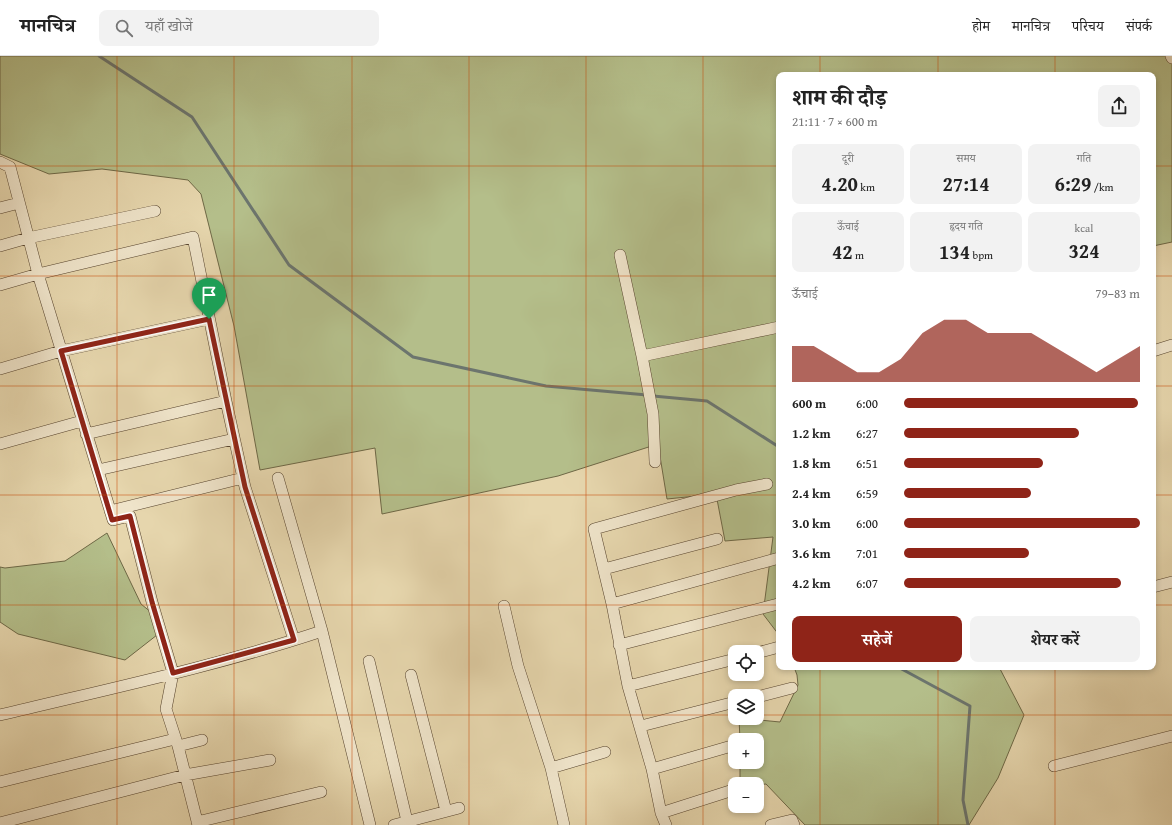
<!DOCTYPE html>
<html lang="hi">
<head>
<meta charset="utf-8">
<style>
  :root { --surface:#fff; --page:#f2f2f2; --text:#222; --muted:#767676; --line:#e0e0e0; --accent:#8f2418 }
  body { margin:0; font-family:"Gentium Book Plus","Noto Serif Devanagari",serif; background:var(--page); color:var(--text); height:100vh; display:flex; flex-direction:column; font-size:15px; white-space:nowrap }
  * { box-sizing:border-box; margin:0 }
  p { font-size:13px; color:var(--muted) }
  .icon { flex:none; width:22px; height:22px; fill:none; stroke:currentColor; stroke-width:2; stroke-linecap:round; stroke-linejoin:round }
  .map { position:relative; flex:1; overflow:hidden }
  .drawer { position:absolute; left:776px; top:16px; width:380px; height:598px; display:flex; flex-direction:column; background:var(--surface); border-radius:8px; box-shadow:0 2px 6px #0003 }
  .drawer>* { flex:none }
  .controls { position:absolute; left:728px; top:589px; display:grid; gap:8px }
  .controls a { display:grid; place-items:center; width:36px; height:36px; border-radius:8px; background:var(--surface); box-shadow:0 2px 6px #0003; font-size:20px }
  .pin { position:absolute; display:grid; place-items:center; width:34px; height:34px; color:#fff; margin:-41px -17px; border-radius:50% 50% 50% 0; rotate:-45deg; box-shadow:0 0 4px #0007 }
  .pin .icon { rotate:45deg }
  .round { display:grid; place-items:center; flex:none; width:42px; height:42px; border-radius:8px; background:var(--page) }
  .headline { display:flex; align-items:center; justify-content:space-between; height:68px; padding:0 16px }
  h1 { font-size:22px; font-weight:700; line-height:30px }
  .stats { display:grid; grid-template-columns:repeat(3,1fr); gap:6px; height:68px; padding:4px 16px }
  .stats div { display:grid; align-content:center; border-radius:8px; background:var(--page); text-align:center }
  .stats b { font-size:20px; font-weight:700 }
  .stats small { font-size:11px; font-weight:400 }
  .stats p { font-size:11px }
  .chart { height:112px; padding:8px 16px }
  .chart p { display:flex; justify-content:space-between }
  .chart svg { width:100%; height:72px; margin-top:4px; fill:var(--accent); opacity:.7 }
  .cta { display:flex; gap:8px; margin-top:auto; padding:8px 16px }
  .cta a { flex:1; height:46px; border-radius:8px; background:var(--accent); color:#fff; font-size:16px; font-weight:700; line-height:46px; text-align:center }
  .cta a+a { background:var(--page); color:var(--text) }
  ul { padding:0 16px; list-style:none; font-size:13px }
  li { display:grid; grid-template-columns:64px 48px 1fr; align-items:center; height:30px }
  li i { height:10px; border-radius:5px; background:var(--accent) }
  header { display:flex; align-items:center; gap:24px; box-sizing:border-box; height:56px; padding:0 20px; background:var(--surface); border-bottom:1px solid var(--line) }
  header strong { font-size:19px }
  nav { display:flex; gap:22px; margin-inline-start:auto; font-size:14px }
  .search { width:280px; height:36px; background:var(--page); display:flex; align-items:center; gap:10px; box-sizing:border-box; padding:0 14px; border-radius:8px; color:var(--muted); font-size:15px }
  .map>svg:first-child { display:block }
  .green { fill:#b4be8a; stroke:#6e6846 }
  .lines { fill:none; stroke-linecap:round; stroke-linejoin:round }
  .stream { stroke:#6c756e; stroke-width:3 }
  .street-casing { stroke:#57442e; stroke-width:12 }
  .street { stroke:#efe4ca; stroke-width:11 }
  .route-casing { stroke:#fff; stroke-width:8 }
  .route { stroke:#8f2418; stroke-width:5 }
  .grid { fill:none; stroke:#cb4e0b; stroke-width:1; stroke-opacity:0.55 }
</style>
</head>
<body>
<header>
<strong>मानचित्र</strong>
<div class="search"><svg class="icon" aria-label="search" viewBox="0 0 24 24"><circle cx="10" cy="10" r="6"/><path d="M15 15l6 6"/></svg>यहाँ खोजें</div>
<nav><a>होम</a><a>मानचित्र</a><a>परिचय</a><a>संपर्क</a></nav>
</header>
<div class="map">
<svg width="1172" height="769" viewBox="0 0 1172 769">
  <rect width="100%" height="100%" fill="#e6d6ad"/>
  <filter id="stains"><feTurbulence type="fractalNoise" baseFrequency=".005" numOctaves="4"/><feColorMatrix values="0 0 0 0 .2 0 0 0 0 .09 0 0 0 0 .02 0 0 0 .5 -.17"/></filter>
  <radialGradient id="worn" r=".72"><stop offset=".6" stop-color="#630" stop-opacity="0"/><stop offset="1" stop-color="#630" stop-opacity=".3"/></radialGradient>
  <!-- green -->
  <path class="green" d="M0,0h1172v186l-19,4v-171h-374v560l-16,-21 10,-77 -48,4 -9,-47 -49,5 -9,-55 -100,32 -176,38 -7,-66 -115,22 -26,-144 -33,-132 -13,-14 -86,-11 -53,5 -49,-20z
    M107,477l34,71 11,9 5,22 -32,25 -107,-26 -18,-12v-55l5,1 60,-7z
    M794,611h205l25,48 -26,63 -29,47h-164l-39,-41 -9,1v-1h-17v-22h17v-22h-17l-1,-22 41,4 18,-37 -1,-10z"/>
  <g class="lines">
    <!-- stream -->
    <path class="stream" d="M99,0l93,61 97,148 124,92 133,29 101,9
      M653,340l54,5 72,46
      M898,611l72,39 -7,94 5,25"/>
    <!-- street casing -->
    <g class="street-casing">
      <path id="street" d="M1171,0l1,2
        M0,106l10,5 28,107 75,246 17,-4 22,86 21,71 -7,36 12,37 20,79
        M0,152l19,-5
        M0,190l28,-8 127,-27
        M620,199l22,101 137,-29
        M0,229l38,-11 155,-37 33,164 19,86 49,153
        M1153,295l19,-6
        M642,300l11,58 2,48
        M0,313l61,-18 148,-32
        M86,378l140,-33
        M0,388l82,-23
        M98,414l136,-31
        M278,422l44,153 48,194
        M110,455l133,-33
        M604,513l113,-30
        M1153,531l19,-5
        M612,548l167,-46
        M504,550l14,60 33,102 13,57
        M619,589l159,-41
        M757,597l22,-6
        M369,605l38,160
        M411,619l35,136
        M628,630l107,-27
        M757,641l35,-9
        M0,659c108,-26 217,-49 322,-84
        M641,670l94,-24
        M178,690l24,-6
        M1054,710l118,-30
        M551,712l54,-16
        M652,713l83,-24
        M0,726l175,-43
        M661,757l72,-23
        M197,766l124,-30
        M0,767l185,-48 85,-15
        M394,769l65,-17
        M666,769l-5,-12 -9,-44 -24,-83 -16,-82 -18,-75 142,-39 31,-6
        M771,769l21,-5 2,5"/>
    </g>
    <!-- street -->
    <use href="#street" class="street"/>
  </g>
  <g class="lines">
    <!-- route casing -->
    <g class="route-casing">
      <path id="route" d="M209,263l36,168 49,153 -121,33 -21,-71 -22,-86 -18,4 -51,-169z"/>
    </g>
    <!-- route -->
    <use href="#route" class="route"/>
  </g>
  <!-- grid -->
  <path class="grid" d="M117,0v769M234,0v769M352,0v769M469,0v769M586,0v769M703,0v769M820,0v19M938,0v19M1055,0v19M0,110h779M1153,110h19M0,220h779M1153,220h19M0,330h779M1153,330h19M0,439h779M1153,439h19M0,549h779M1153,549h19M820,611v158M938,611v158M1055,611v158M0,659h735M757,659h415"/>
  <rect width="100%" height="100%" filter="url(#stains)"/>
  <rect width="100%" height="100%" fill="url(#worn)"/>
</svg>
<div class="controls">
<a><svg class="icon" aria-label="locate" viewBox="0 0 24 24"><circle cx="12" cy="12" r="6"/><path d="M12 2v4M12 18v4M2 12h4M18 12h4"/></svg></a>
<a><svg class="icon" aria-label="layers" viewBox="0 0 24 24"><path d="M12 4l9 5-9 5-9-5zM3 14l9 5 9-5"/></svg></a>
<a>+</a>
<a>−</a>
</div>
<div class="pin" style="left:209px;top:263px;background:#1e9e55"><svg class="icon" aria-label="arrive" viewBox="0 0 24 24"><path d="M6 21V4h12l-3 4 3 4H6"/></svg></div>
<section class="drawer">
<div class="headline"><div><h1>शाम की दौड़</h1><p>21:11 · 7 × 600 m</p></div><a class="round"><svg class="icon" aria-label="share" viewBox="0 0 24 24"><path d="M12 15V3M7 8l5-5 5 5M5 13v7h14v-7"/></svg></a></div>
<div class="stats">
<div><p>दूरी</p><b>4.20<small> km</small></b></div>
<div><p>समय</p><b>27:14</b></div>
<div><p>गति</p><b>6:29<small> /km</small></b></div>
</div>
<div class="stats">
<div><p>ऊँचाई</p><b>42<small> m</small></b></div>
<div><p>हृदय गति</p><b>134<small> bpm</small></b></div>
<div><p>kcal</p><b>324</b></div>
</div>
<div class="chart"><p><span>ऊँचाई</span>79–83 m</p>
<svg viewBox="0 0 160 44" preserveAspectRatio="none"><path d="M0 44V22L10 22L20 30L30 38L40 38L50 30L60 14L70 6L80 6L90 14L100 14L110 14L120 22L130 30L140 38L150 30L160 22V44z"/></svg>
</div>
<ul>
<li><b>600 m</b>6:00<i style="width:99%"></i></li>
<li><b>1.2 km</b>6:27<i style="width:74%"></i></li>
<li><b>1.8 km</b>6:51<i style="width:59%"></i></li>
<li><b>2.4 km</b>6:59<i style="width:54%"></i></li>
<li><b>3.0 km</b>6:00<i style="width:100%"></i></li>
<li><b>3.6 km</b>7:01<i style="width:53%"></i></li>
<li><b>4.2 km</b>6:07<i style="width:92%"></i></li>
</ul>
<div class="cta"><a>सहेजें</a><a>शेयर करें</a></div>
</section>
</div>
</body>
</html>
